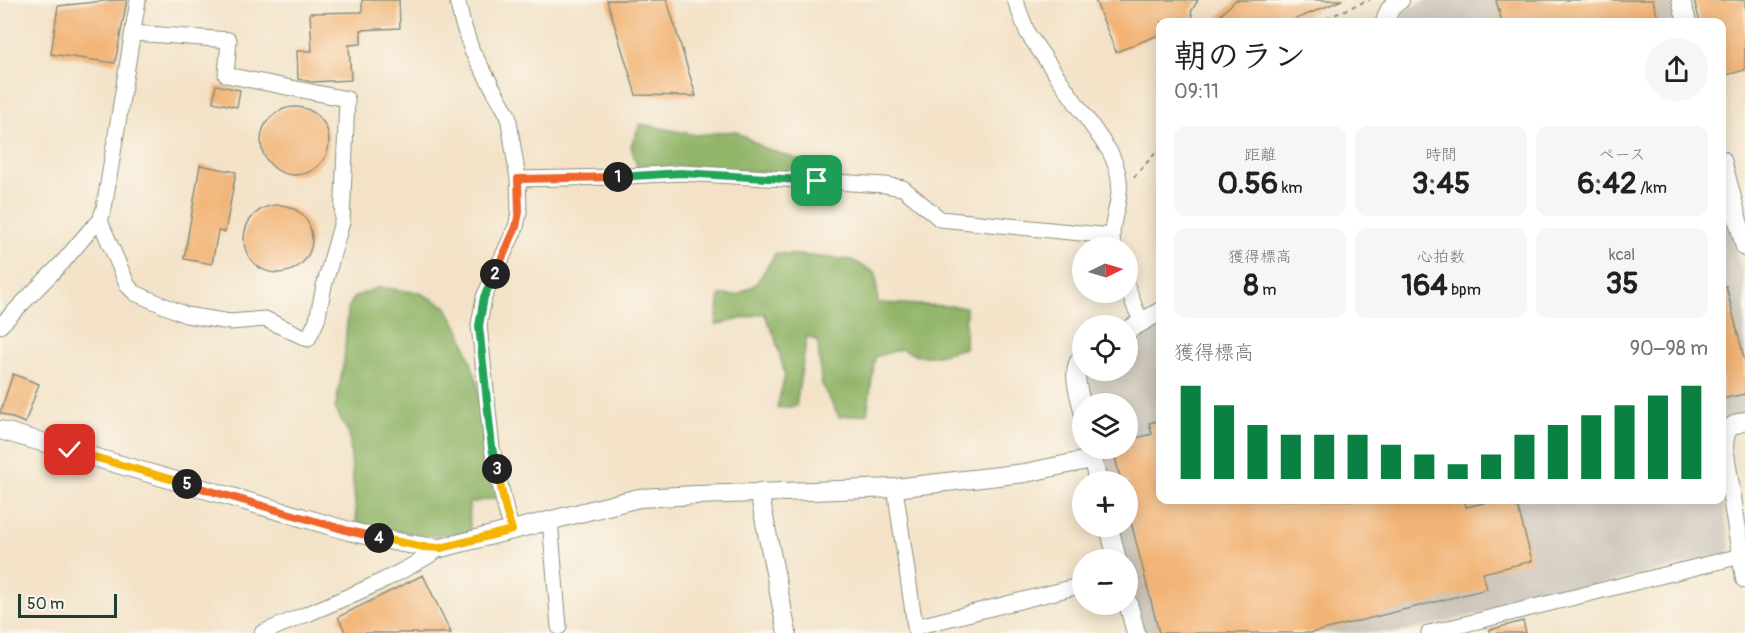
<!DOCTYPE html>
<html lang="ja">
<head>
<meta charset="utf-8">
<style>
  :root { --surface:#fff; --page:#f6f6f6; --text:#202124; --muted:#757577; --accent:#0b8043 }
  body { margin:0; font-family:Pangolin,"Klee One",sans-serif; background:var(--page); color:var(--text); height:100vh; display:flex; flex-direction:column; font-size:22px; white-space:nowrap }
  * { box-sizing:border-box; margin:0 }
  p { font-size:20px; color:var(--muted) }
  .icon { flex:none; width:33px; height:33px; fill:none; stroke:currentColor; stroke-width:2; stroke-linecap:round; stroke-linejoin:round }
  .map { position:relative; flex:1; overflow:hidden }
  .side { position:absolute; left:1156px; top:18px; width:570px; height:486px; display:flex; flex-direction:column; background:var(--surface); border-radius:12px; box-shadow:0 3px 15px #0003 }
  .side>* { flex:none }
  .needle { width:39px; rotate:85deg }
  .buttons { position:absolute; left:1072px; top:237px; display:grid; gap:12px }
  .buttons a { display:grid; place-items:center; width:66px; height:66px; border-radius:50%; background:var(--surface); box-shadow:0 3px 15px #0003; font-size:30px }
  .scale { position:absolute; left:18px; bottom:15px; width:99px; box-sizing:border-box; padding-left:6px; border:3px solid #1f3d34; border-top:0; font-size:16px; line-height:21px; white-space:nowrap; color:#1f3d34; -webkit-text-stroke:4px #fbf7ec; paint-order:stroke }
  .pin { position:absolute; display:grid; place-items:center; width:51px; height:51px; color:#fff; margin:-26px; border-radius:12px; box-shadow:0 3px 9px #0006 }
  .km { position:absolute; width:30px; height:30px; margin:-15px; border-radius:50%; background:#222; color:#fff; font-size:16px; line-height:30px; text-align:center }
  .round { display:grid; place-items:center; flex:none; width:63px; height:63px; border-radius:32px; background:var(--page) }
  .head { display:flex; align-items:center; justify-content:space-between; height:102px; padding:0 18px }
  h1 { font-size:33px; font-weight:700; line-height:45px }
  .figures { display:grid; grid-template-columns:repeat(3,1fr); gap:9px; height:102px; padding:6px 18px }
  .figures div { display:grid; align-content:center; border-radius:12px; background:var(--page); text-align:center }
  .figures b { font-size:30px; font-weight:700 }
  .figures small { font-size:16px; font-weight:400 }
  .figures p { font-size:16px }
  .chart { height:168px; padding:12px 18px }
  .chart p { display:flex; justify-content:space-between }
  .chart svg { width:100%; height:108px; margin-top:6px; stroke:var(--accent); stroke-width:6 }
  .map>svg:first-child { display:block }
  .industrial { fill:#cac3b8 }
  .forest { fill:#92b569; stroke:#58794e; stroke-width:1.5 }
  .building { fill:#f2b476 }
  .lines { fill:none; stroke-linecap:round; stroke-linejoin:round }
  .minor-casing { stroke:#89907e; stroke-width:17 }
  .tertiary-casing { stroke:#89907e; stroke-width:20 }
  .path { stroke:#89907e; stroke-width:2; stroke-dasharray:4.5 4.5; stroke-linecap:butt }
  .minor { stroke:#fff; stroke-width:15 }
  .tertiary { stroke:#fff; stroke-width:18 }
  .split-1-casing { stroke:#fff; stroke-width:12 }
  .split-2-casing { stroke:#fff; stroke-width:12 }
  .split-3-casing { stroke:#fff; stroke-width:12 }
  .split-4-casing { stroke:#fff; stroke-width:12 }
  .split-5-casing { stroke:#fff; stroke-width:12 }
  .split-6-casing { stroke:#fff; stroke-width:12 }
  .split-1 { stroke:#22a559; stroke-width:8 }
  .split-2 { stroke:#f0652b; stroke-width:8 }
  .split-3 { stroke:#22a559; stroke-width:8 }
  .split-4 { stroke:#f5b400; stroke-width:8 }
  .split-5 { stroke:#f0652b; stroke-width:8 }
  .split-6 { stroke:#f5b400; stroke-width:8 }
</style>
</head>
<body>
<div class="map">
<svg width="1745" height="633" viewBox="0 0 1745 633">
  <rect width="100%" height="100%" fill="#fbf7ec"/>
  <filter id="ink" filterUnits="userSpaceOnUse"><feTurbulence type="fractalNoise" baseFrequency=".0167" numOctaves="2"/><feDisplacementMap in="SourceGraphic" scale="12" xChannelSelector="R" yChannelSelector="G"/><feConvolveMatrix kernelMatrix="1 2 1 2 8 2 1 2 1" color-interpolation-filters="sRGB"/></filter>
  <filter id="wash" filterUnits="userSpaceOnUse"><feTurbulence type="fractalNoise" baseFrequency=".008" numOctaves="4" result="noise"/><feDisplacementMap in="SourceGraphic" scale="24" xChannelSelector="R" yChannelSelector="G"/><feGaussianBlur stdDeviation="1.35" result="paint"/><feColorMatrix in="noise" values="0 0 0 0 0 0 0 0 0 0 0 0 0 0 0 0 0 1.4 0 .05"/><feComposite in="paint" operator="in"/></filter>
  <g filter="url(#wash)">
    <rect width="100%" height="100%" fill="#f3e2c7"/>
    <!-- industrial -->
    <path class="industrial" d="M1428,0h246l6,22h-281l8,-13z
      M1722,192l23,93v127l-23,6z
      M1161,322v178h561v-5l8,53 -3,6 -328,79h-256l-15,-59v-14l-4,-1 -8,-32 12,-1v-44l-23,-1 -7,-32 30,-1v-44l-38,-1 -6,-32 44,-1v-29z"/>
    <!-- forest -->
    <path class="forest" d="M640,124l56,11 39,-4 29,17 37,12 3,13 -77,-3 -53,-4 -36,4 -7,-24z
      M776,253l76,7 24,13 2,30 88,4 -1,41 -31,8h-15l-18,-7 -26,8 -8,57 -28,3 -18,-35 -3,-41 -11,-5 -11,70 -19,2 8,-33 -10,-38 -11,-24 -48,12 4,-30h18l18,-11z
      M379,287l41,6 26,13 16,29 15,46 6,57 8,45 6,15 -28,5 1,30 -36,3 -77,-9 -8,-93 -14,-25 9,-48 4,-52 6,-12z"/>
    <g id="blocks">
      <!-- building -->
      <path class="building" d="M114,0h13l-12,63 -64,-9 7,-48z
        M362,0h37l1,28 -39,2v14l-12,1 2,35 -39,2 -14,-3 -1,-28h15l-2,-38 52,-1z
        M607,0h60l29,96 -60,-1z
        M1095,0h103l-7,12 4,10h-34v12l-45,18z
        M1236,0h106l-53,22h-76z
        M1496,0h157l6,22h-157z
        M1694,0h51v70l-23,6v-54h-22z
        M216,85l24,5 -3,17 -24,-5z
        M261 141a34 34 0 1 1 68 0a34 34 0 1 1-68 0Z
        M200,165l36,7 -11,60 -7,-1 -6,33 -28,-5z
        M244 239a34 34 0 1 1 68 0a34 34 0 1 1-68 0Z
        M1726,286l19,76v32l-23,5v-112z
        M13,374l26,10 -14,39 -25,-10z
        M1161,420v80h303l2,7 31,-7h19l16,61 -49,12 4,16 -176,44h-152l-31,-123v-28h-7l-8,-34h15v-8l24,-6 -3,-11z
        M423,575l28,58h-105l-8,-16z
        M1523,621l3,12h-36l-1,-3z"/>
    </g>
  </g>
  <g filter="url(#ink)">
    <use href="#blocks" fill-opacity="0" stroke="#89907e" stroke-width="1.5"/>
    <g class="lines">
      <!-- minor casing -->
      <g class="minor-casing">
        <path id="minor" d="M457,0l5,21 10,30 36,64 10,64 1,33 -3,15 -32,70 -5,28 13,123 14,63 6,19
          M1015,0l13,34 82,118c6,13 11,25 9,40 -1,19 -11,37 -5,56
          M518,179l94,-2 69,-4 204,12 18,3 37,31 171,17
          M100,221l28,65 7,7 51,22 44,7 35,-3 43,20 9,-19 7,-34 18,-64 5,-123 -121,-24 3,-35 -95,-7
          M1128,288l7,20 7,13
          M0,326l63,-64 27,-32 10,-9 4,-13 34,-208
          M895,488l21,145
          M550,520l9,107
          M915,627l168,-42
          M262,633c60,-26 124,-49 179,-85
          M1429,633l312,-77"/>
      </g>
      <!-- tertiary casing -->
      <g class="tertiary-casing">
        <path id="tertiary" d="M1681,0l6,22
          M1385,22c3,-10 5,-16 15,-22
          M1722,160l23,87
          M1128,330l33,-19
          M1083,356c-14,13 -3,39 0,55
          M1745,421c-18,5 -20,9 -21,27l21,131
          M0,430l349,101c30,7 61,15 92,17l198,-50 58,-3 198,-7 130,-15 67,-14
          M1090,448l8,34
          M759,492l28,141
          M1109,526l8,34
          M1128,603l8,30"/>
      </g>
      <!-- path -->
      <path class="path" d="M1319,22l37,-17 14,-5
        M1134,177l27,-30"/>
      <!-- minor -->
      <use href="#minor" class="minor"/>
      <!-- tertiary -->
      <use href="#tertiary" class="tertiary"/>
    </g>
  </g>
  <g class="lines" filter="url(#ink)">
    <!-- split-1 casing -->
    <g class="split-1-casing">
      <path id="split-1" d="M618,177l63,-4 136,8"/>
    </g>
    <!-- split-2 casing -->
    <g class="split-2-casing">
      <path id="split-2" d="M495,274l21,-47 3,-15 -1,-33 100,-2"/>
    </g>
    <!-- split-3 casing -->
    <g class="split-3-casing">
      <path id="split-3" d="M495,274l-11,23 -5,29 13,122 5,21"/>
    </g>
    <!-- split-4 casing -->
    <g class="split-4-casing">
      <path id="split-4" d="M379,538l45,9 17,1 71,-18 -6,-19 -9,-42"/>
    </g>
    <!-- split-5 casing -->
    <g class="split-5-casing">
      <path id="split-5" d="M187,484l162,47 30,7"/>
    </g>
    <!-- split-6 casing -->
    <g class="split-6-casing">
      <path id="split-6" d="M70,450l117,34"/>
    </g>
    <!-- split-1 -->
    <use href="#split-1" class="split-1"/>
    <!-- split-2 -->
    <use href="#split-2" class="split-2"/>
    <!-- split-3 -->
    <use href="#split-3" class="split-3"/>
    <!-- split-4 -->
    <use href="#split-4" class="split-4"/>
    <!-- split-5 -->
    <use href="#split-5" class="split-5"/>
    <!-- split-6 -->
    <use href="#split-6" class="split-6"/>
  </g>
</svg>
<div class="buttons">
<a><svg class="needle" viewBox="-14 -14 28 28"><path d="M0-13l5 13h-10z" fill="#e53935"/><path d="M0 13l5-13h-10z" fill="#757577"/></svg></a>
<a><svg class="icon" aria-label="locate" viewBox="0 0 24 24"><circle cx="12" cy="12" r="6"/><path d="M12 2v4M12 18v4M2 12h4M18 12h4"/></svg></a>
<a><svg class="icon" aria-label="layers" viewBox="0 0 24 24"><path d="M12 4l9 5-9 5-9-5zM3 14l9 5 9-5"/></svg></a>
<a>+</a>
<a>−</a>
</div>
<div class="scale">50 m</div>
<div class="pin" style="left:817px;top:181px;background:#1e9e55"><svg class="icon" aria-label="arrive" viewBox="0 0 24 24"><path d="M6 21V4h12l-3 4 3 4H6"/></svg></div>
<div class="pin" style="left:70px;top:450px;background:#d93025"><svg class="icon" aria-label="check" viewBox="0 0 24 24"><path d="M5 12l5 5 9-10"/></svg></div>
<b class="km" style="left:618px;top:177px">1</b>
<b class="km" style="left:495px;top:274px">2</b>
<b class="km" style="left:497px;top:469px">3</b>
<b class="km" style="left:379px;top:538px">4</b>
<b class="km" style="left:187px;top:484px">5</b>
<section class="side">
<div class="head"><div><h1>朝のラン</h1><p>09:11</p></div><a class="round"><svg class="icon" aria-label="share" viewBox="0 0 24 24"><path d="M12 15V3M7 8l5-5 5 5M5 13v7h14v-7"/></svg></a></div>
<div class="figures">
<div><p>距離</p><b>0.56<small> km</small></b></div>
<div><p>時間</p><b>3:45</b></div>
<div><p>ペース</p><b>6:42<small> /km</small></b></div>
</div>
<div class="figures">
<div><p>獲得標高</p><b>8<small> m</small></b></div>
<div><p>心拍数</p><b>164<small> bpm</small></b></div>
<div><p>kcal</p><b>35</b></div>
</div>
<div class="chart"><p><span>獲得標高</span>90–98 m</p>
<svg viewBox="0 0 160 44" preserveAspectRatio="none"><path d="M5 44V6M15 44V14M25 44V22M35 44V26M45 44V26M55 44V26M65 44V30M75 44V34M85 44V38M95 44V34M105 44V26M115 44V22M125 44V18M135 44V14M145 44V10M155 44V6"/></svg>
</div>
</section>
</div>
</body>
</html>
